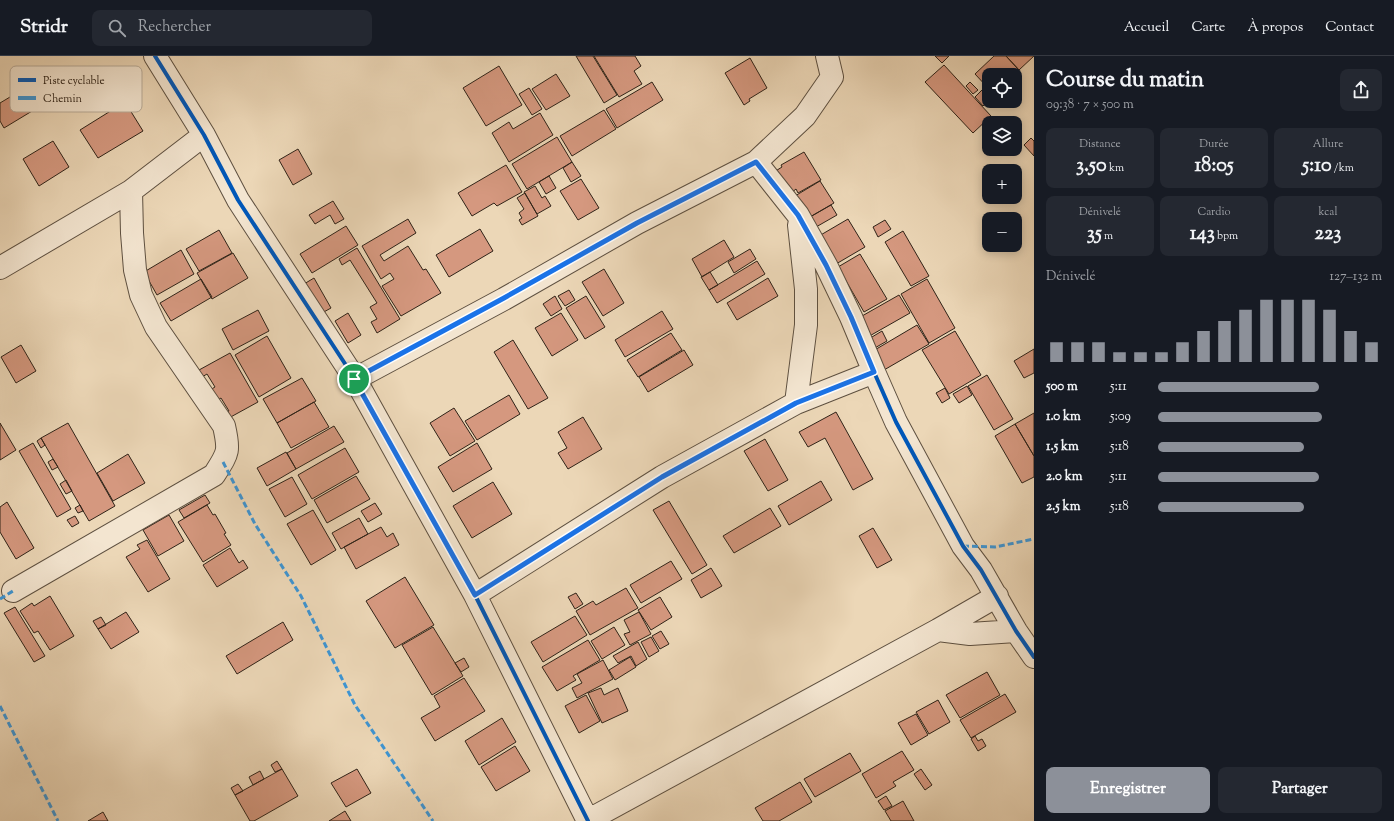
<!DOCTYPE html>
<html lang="fr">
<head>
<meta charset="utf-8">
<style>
  :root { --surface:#171b24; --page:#242831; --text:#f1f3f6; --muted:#9ea1a6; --line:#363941; --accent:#8c9099 }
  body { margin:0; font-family:"Sorts Mill Goudy",serif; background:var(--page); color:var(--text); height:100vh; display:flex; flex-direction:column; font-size:15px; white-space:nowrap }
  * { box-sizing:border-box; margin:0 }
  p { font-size:13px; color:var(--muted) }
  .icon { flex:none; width:22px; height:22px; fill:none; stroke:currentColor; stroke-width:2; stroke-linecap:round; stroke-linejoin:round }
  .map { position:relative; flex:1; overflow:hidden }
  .sheet { display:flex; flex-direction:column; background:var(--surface); width:360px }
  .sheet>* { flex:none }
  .buttons { position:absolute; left:982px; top:12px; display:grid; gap:8px }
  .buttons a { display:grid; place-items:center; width:40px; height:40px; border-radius:8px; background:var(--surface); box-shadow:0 2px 10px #0003; font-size:20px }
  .pin { position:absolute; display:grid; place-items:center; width:34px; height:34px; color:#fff; margin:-17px; border:2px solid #fff; border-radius:50%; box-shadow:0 1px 4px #0007 }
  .round { display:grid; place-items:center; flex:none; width:42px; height:42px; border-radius:8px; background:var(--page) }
  .headline { display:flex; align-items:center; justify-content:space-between; height:68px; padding:0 12px }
  h1 { font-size:22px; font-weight:800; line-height:30px }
  .stats { display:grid; grid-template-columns:repeat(3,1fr); gap:6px; height:68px; padding:4px 12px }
  .stats div { display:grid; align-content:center; border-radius:8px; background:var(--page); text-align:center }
  .stats b { font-size:20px; font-weight:800 }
  .stats small { font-size:11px; font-weight:400 }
  .stats p { font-size:11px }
  .chart { height:112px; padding:8px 12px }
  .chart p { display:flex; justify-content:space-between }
  .chart svg { width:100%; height:72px; margin-top:4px; stroke:var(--accent); stroke-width:6 }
  .action { display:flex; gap:8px; margin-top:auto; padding:8px 12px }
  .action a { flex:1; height:46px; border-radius:8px; background:var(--accent); color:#fff; font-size:16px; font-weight:800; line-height:46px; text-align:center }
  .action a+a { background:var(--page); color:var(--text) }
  ul { padding:0 12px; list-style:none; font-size:13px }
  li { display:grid; grid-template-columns:64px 48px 1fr; align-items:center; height:30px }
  li i { height:10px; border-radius:5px; background:var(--accent) }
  header { display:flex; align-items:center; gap:24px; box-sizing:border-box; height:56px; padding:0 20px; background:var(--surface); border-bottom:1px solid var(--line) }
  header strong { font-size:19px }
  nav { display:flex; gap:22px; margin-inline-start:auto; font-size:14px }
  .search { width:280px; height:36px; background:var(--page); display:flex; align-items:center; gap:10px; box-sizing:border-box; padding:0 14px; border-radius:8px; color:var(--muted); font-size:15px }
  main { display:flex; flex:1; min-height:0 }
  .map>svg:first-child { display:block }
  .building { fill:#d5987f; stroke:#2f2318 }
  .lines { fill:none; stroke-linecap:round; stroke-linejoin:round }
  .minor-casing { stroke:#5e5040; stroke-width:24 }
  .minor { stroke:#f3e5d0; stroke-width:22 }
  .quiet { stroke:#3d95d4; stroke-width:3; stroke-dasharray:6 3; stroke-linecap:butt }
  .cycleway-casing { stroke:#f3e5d0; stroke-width:6 }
  .cycleway { stroke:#0057b8; stroke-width:4 }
  .route-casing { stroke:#fff; stroke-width:8 }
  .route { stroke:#1a73e8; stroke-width:5 }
  .key { fill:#f3e5d0; stroke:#b8ab99; stroke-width:1 }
  .key-label { font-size:11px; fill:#2f2318 }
</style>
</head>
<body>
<header>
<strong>Stridr</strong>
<div class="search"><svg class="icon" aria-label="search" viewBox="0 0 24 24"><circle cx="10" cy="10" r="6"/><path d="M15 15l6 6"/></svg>Rechercher</div>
<nav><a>Accueil</a><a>Carte</a><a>À propos</a><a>Contact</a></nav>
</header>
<main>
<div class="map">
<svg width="1034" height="765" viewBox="0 0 1034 765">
  <rect width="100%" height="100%" fill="#ecd7b7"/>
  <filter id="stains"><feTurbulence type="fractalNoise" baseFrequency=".005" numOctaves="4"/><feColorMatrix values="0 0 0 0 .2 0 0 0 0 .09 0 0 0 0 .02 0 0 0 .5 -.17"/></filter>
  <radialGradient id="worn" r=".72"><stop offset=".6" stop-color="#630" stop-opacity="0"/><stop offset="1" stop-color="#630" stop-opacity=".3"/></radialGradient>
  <!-- building -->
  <path class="building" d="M576,0h17l24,39 -13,8z
    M594,0h41l6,10 -7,5 8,13 -23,13z
    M935,0h14l-7,7z
    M994,0h12l13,14 -6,5h-24v14l-14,-15z
    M1006,0h28l-15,14z
    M750,2l17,30 -18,11 1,2 -6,4 -19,-32z
    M944,9l47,51 -18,17 -48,-51z
    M499,10l23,39 -36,21 -23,-38z
    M556,18l14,22 -24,14 -14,-21z
    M40,23l12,20 -48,29 -4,-7v-18z
    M652,26l11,18 -46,28 -11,-19z
    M970,26l8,8 -5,4 -7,-8z
    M529,32l13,21 -10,6 -13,-21z
    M984,32l5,5v7l-6,6 -8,-9z
    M125,46l18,29 -45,27 -18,-28z
    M604,54l12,19 -44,27 -12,-20z
    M540,57l13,22 -44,27 -17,-29 17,-11 4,7z
    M557,81l15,25 -45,27 -15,-25z
    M1031,82l3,3v15l-10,-11z
    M53,85l16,26 -30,19 -16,-27z
    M298,93l14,25 -19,11 -14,-25z
    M804,96l17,28 -23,13 -2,-4 -5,4 -17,-21 8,-5 -1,-2z
    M572,106l9,14 -10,6 -8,-14z
    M506,109l16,27 -25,14 -3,-3 -22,13 -14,-23z
    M549,120l7,12 -10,6 -7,-12z
    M581,123l18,29 -21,12 -18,-29z
    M820,125l14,22 -31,18 -13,-22z
    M535,130l7,12 3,-2 6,10 -14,8 -13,-22z
    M525,137l13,23 -16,9 -3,-5 3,-2 -3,-5 5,-4 -7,-11z
    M333,145l11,18 -9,5 -5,-9 -15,9 -6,-9z
    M831,149l6,10 -28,16 -6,-10z
    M408,163l8,14 -36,22 4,6 24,-15 15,24 3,-1 15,24 -40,23 -19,-30 12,-7 -4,-6 -9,6 -19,-33z
    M848,163l17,28 -29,17 -17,-28z
    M885,164l6,9 -13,8 -5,-10z
    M346,170l12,19 -46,28 -12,-19z
    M480,173l13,22 -44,26 -13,-22z
    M219,174l13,23 -33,18 -13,-22z
    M903,175l26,45 -18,10 -26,-44z
    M724,184l10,17 -32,20 -10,-18z
    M357,192l43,71 -23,14 -6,-11 6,-3 -7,-12 7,-4 -27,-43 -8,5 -3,-6z
    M750,193l6,10 -22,14 -6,-11z
    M181,194l13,24 -37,21 -13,-23z
    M233,197l15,25 -36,21 -15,-26z
    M860,198l27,45 -23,13 -26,-45z
    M757,205l8,13 -48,29 -8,-13z
    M604,213l20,34 -21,13 -21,-34z
    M710,216l8,13 -9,5 -8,-13z
    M314,222l17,30 -9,5 -18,-29z
    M768,222l10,18 -41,24 -10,-17z
    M201,223l11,18 -41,24 -11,-18z
    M927,223l28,49 -26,15 -28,-49z
    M569,234l6,10 -10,6 -7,-10z
    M899,239l11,18 -44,25 -11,-18z
    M555,240l7,13 -11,7 -8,-12z
    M586,240l19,31 -20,12 -19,-31z
    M258,254l11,21 -36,19 -11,-21z
    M662,255l11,18 -48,28 -10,-17z
    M348,257l13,22 -13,8 -13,-22z
    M561,257l17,27 -26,16 -17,-28z
    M917,269l12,19 -45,26 -11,-19z
    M882,275l5,10 -14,8 -6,-9z
    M955,275l26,44 -32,19 -27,-44z
    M671,277l11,17 -44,27 -11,-17z
    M267,280l24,42 -32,19 -24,-42z
    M513,284l35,58 -20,11 -34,-57z
    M21,289l15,26 -20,12 -15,-26z
    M1034,293v24l-10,5 -10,-17z
    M684,294l9,15 -45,27 -9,-15z
    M230,297l28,49 -31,17 -3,-5 5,-3 -8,-13 -5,3 -6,-11 5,-3 -8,-13 -5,3 -3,-7z
    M987,319l26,44 -19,11 -26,-44z
    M302,322l14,23 -39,22 -14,-24z
    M967,330l5,9 -13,8 -6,-9z
    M945,332l5,10 -8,5 -6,-10z
    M509,339l11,19 -43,26 -12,-19z
    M314,346l15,25 -38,21 -14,-25z
    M454,352l21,33 -25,15 -20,-33z
    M836,356l37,67 -20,11 -28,-52 -17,9 -9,-15z
    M1034,357v43l-19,-32z
    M583,361l19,32 -34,20 -10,-16 9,-5 -9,-16z
    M0,367l16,27 -16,10z
    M68,367l47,83 -26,15 -48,-83z
    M1015,368l19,32v21l-12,6 -27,-47z
    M334,370l10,16 -48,27 -9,-16z
    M41,382l4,7 -4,3 -4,-7z
    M765,383l23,41 -20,11 -24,-40z
    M33,387l38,66 -14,8 -38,-66z
    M477,387l15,26 -39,23 -15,-25z
    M345,392l14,24 -47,27 -14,-24z
    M286,396l10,17 -29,17 -10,-18z
    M128,398l17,29 -32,18 -16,-28z
    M53,403l5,8 -6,3 -4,-8z
    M356,420l14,23 -43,24 -13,-23z
    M292,421l15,27 -22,13 -16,-28z
    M66,424l6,11 -6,3 -6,-10z
    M821,425l11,19 -43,25 -11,-19z
    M493,426l19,32 -40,24 -19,-32z
    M205,439l5,8 -26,15 -5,-8z
    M669,445l38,64 -15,9 -39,-64z
    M7,446l27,46 -18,11 -16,-27v-25z
    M375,447l7,11 -14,8 -7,-11z
    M80,449l3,6 -5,2 -3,-5z
    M207,449l6,10 2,-1 11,19 -2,1 7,11 -28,17 -25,-40z
    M770,452l11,18 -47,27 -11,-17z
    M313,454l23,40 -25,15 -24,-41z
    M169,459l15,26 -26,15 -15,-26z
    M75,460l4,7 -7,4 -5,-7z
    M359,462l9,16 -27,15 -9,-16z
    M381,471l6,10 6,-4 6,12 -43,24 -12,-22z
    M873,472l19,32 -15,8 -18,-32z
    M147,484l23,39 -22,13 -22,-35 14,-8 -3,-4z
    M230,492l9,15 4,-3 5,8 -31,19 -14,-22z
    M671,505l11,18 -41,24 -11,-18z
    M711,512l11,18 -21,12 -10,-18z
    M405,521l29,48 -39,23 -29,-47z
    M626,532l12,20 -48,27 -14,-24 17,-10 3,4z
    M576,537l7,11 -8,5 -7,-12z
    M50,540l24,40 -24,14 -12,-19 -4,2 -14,-22 12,-8 2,3z
    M660,541l12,20 -21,13 -13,-20z
    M15,551l30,49 -11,6 -30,-49z
    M126,556l13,20 -28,17 -13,-20z
    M639,556l12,22 -21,11 -6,-11 6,-2 -6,-12z
    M575,560l12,19 -44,27 -12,-20z
    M101,561l5,8 -8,4 -5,-8z
    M283,566l10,18 -56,34 -11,-18z
    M433,571l30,49 -31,19 -30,-50z
    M614,571l11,18 -23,14 -11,-18z
    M661,575l8,13 -9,5 -8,-13z
    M651,581l8,14 -10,6 -8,-15z
    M588,584l12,20 -27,16 3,4 -19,11 -15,-24z
    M638,586l9,17 -11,7 -5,-10 -13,7 -5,-7z
    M630,601l6,10 -21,13 -6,-10z
    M464,602l5,9 -8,5 -6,-9z
    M603,604l10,19 -36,19 -5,-10 10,-5 -5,-9z
    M987,616l13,23 -40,23 -14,-23z
    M464,622l21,33 -50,30 -14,-23 19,-11 -6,-11z
    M601,632l3,7 14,-7 10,23 -26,12 -14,-30z
    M1005,638l11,18 -45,26 -11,-18z
    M586,639l14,26 -21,12 -14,-27z
    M938,644l12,22 -21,12 -13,-22z
    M916,658l12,21 -17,10 -13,-22z
    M502,662l14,24 -37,23 -14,-24z
    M975,680l3,5 4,-2 4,7 -8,5 -7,-12z
    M515,690l15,25 -34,20 -15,-24z
    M902,695l12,19 -21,12 3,4 -20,12 -14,-24z
    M850,697l11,18 -46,26 -11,-18z
    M277,705l5,8 -7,3 -4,-7z
    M282,713l16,27 -44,25h-4l-15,-26z
    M357,713l14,24 -25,14 -15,-24z
    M921,713l11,16 -7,5 -11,-16z
    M260,715l4,8 -11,6 -4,-8z
    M800,726l12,20 -33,19h-16l-8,-13z
    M238,728l5,7 -8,4 -4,-7z
    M886,740l6,10 -8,4 -6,-9z
    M903,745l11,20h-23l-6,-10z
    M345,755l6,10h-22z
    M103,756l5,9h-20z"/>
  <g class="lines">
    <!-- minor casing -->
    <g class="minor-casing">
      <path id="minor" d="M155,0l49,79 34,65 117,179 120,216 113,226
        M827,0l5,21 -27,39 -49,46 42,53 28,50 25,52 23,55
        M0,212l131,-77 73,-56
        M355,323l149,-80 133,-76 119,-61
        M796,347l10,-78v-36l-7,-64
        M13,535l201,-116c14,-22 16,-23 10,-49l-68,-99 -15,-32 -6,-25 -3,-37 -1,-42
        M475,539l187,-118 134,-74 78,-31 22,50 67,124 18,24 35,61 18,26
        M938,574l32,4 46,-3
        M587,765l351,-191 59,-34"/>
    </g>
    <!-- minor -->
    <use href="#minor" class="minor"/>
    <!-- quiet -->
    <path class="quiet" d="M223,406l32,62 46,72 54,109 78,116
      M963,490l32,1 39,-8
      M0,543l13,-8
      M0,650l58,115"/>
    <!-- cycleway casing -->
    <g class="cycleway-casing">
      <path id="cycleway" d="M155,0l49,79 34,65 117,179 120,216 113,226
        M475,539l187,-118 134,-74 78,-31 22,50 67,124 18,24 35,61 18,26"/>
    </g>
    <!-- cycleway -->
    <use href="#cycleway" class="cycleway"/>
  </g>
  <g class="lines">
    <!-- route casing -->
    <g class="route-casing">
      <path id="route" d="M756,106l42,53 28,50 25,52 23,55 -78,31 -134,74 -187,118 -121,-216 150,-81 133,-75z"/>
    </g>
    <!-- route -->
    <use href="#route" class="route"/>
  </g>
  <!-- legend -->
  <rect x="10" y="10" width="132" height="46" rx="6" class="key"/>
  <rect x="18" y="22" width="18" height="4" fill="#0057b8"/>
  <rect x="18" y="40" width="18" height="4" fill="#3d95d4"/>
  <g class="key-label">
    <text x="43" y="28">Piste cyclable</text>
    <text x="43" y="46">Chemin</text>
  </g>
  <rect width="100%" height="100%" filter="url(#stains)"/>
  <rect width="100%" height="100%" fill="url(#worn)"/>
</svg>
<div class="buttons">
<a><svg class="icon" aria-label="locate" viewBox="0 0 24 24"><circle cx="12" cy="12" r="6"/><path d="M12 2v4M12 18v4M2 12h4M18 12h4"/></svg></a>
<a><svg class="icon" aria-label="layers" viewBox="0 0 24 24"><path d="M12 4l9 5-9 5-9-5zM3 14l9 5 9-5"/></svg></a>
<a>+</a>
<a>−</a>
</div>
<div class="pin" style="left:354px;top:323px;background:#1e9e55"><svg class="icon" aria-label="arrive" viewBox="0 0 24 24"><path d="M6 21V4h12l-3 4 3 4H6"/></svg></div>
</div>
<section class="sheet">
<div class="headline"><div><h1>Course du matin</h1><p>09:38 · 7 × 500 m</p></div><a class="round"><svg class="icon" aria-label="share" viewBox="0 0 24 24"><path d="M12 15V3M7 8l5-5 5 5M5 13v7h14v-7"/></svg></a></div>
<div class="stats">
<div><p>Distance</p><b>3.50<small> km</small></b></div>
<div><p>Durée</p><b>18:05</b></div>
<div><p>Allure</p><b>5:10<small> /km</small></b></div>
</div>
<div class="stats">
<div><p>Dénivelé</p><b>35<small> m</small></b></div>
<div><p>Cardio</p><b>143<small> bpm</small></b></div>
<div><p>kcal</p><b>223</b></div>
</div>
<div class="chart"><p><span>Dénivelé</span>127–132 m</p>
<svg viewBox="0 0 160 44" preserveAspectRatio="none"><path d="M5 44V32M15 44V32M25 44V32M35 44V38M45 44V38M55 44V38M65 44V32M75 44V25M85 44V19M95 44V12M105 44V6M115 44V6M125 44V6M135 44V12M145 44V25M155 44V32"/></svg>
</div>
<ul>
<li><b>500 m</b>5:11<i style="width:72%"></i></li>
<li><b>1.0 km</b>5:09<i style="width:73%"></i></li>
<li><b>1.5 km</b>5:18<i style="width:65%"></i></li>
<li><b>2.0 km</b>5:11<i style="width:72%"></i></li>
<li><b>2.5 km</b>5:18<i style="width:65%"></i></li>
</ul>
<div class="action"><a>Enregistrer</a><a>Partager</a></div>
</section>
</main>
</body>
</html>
